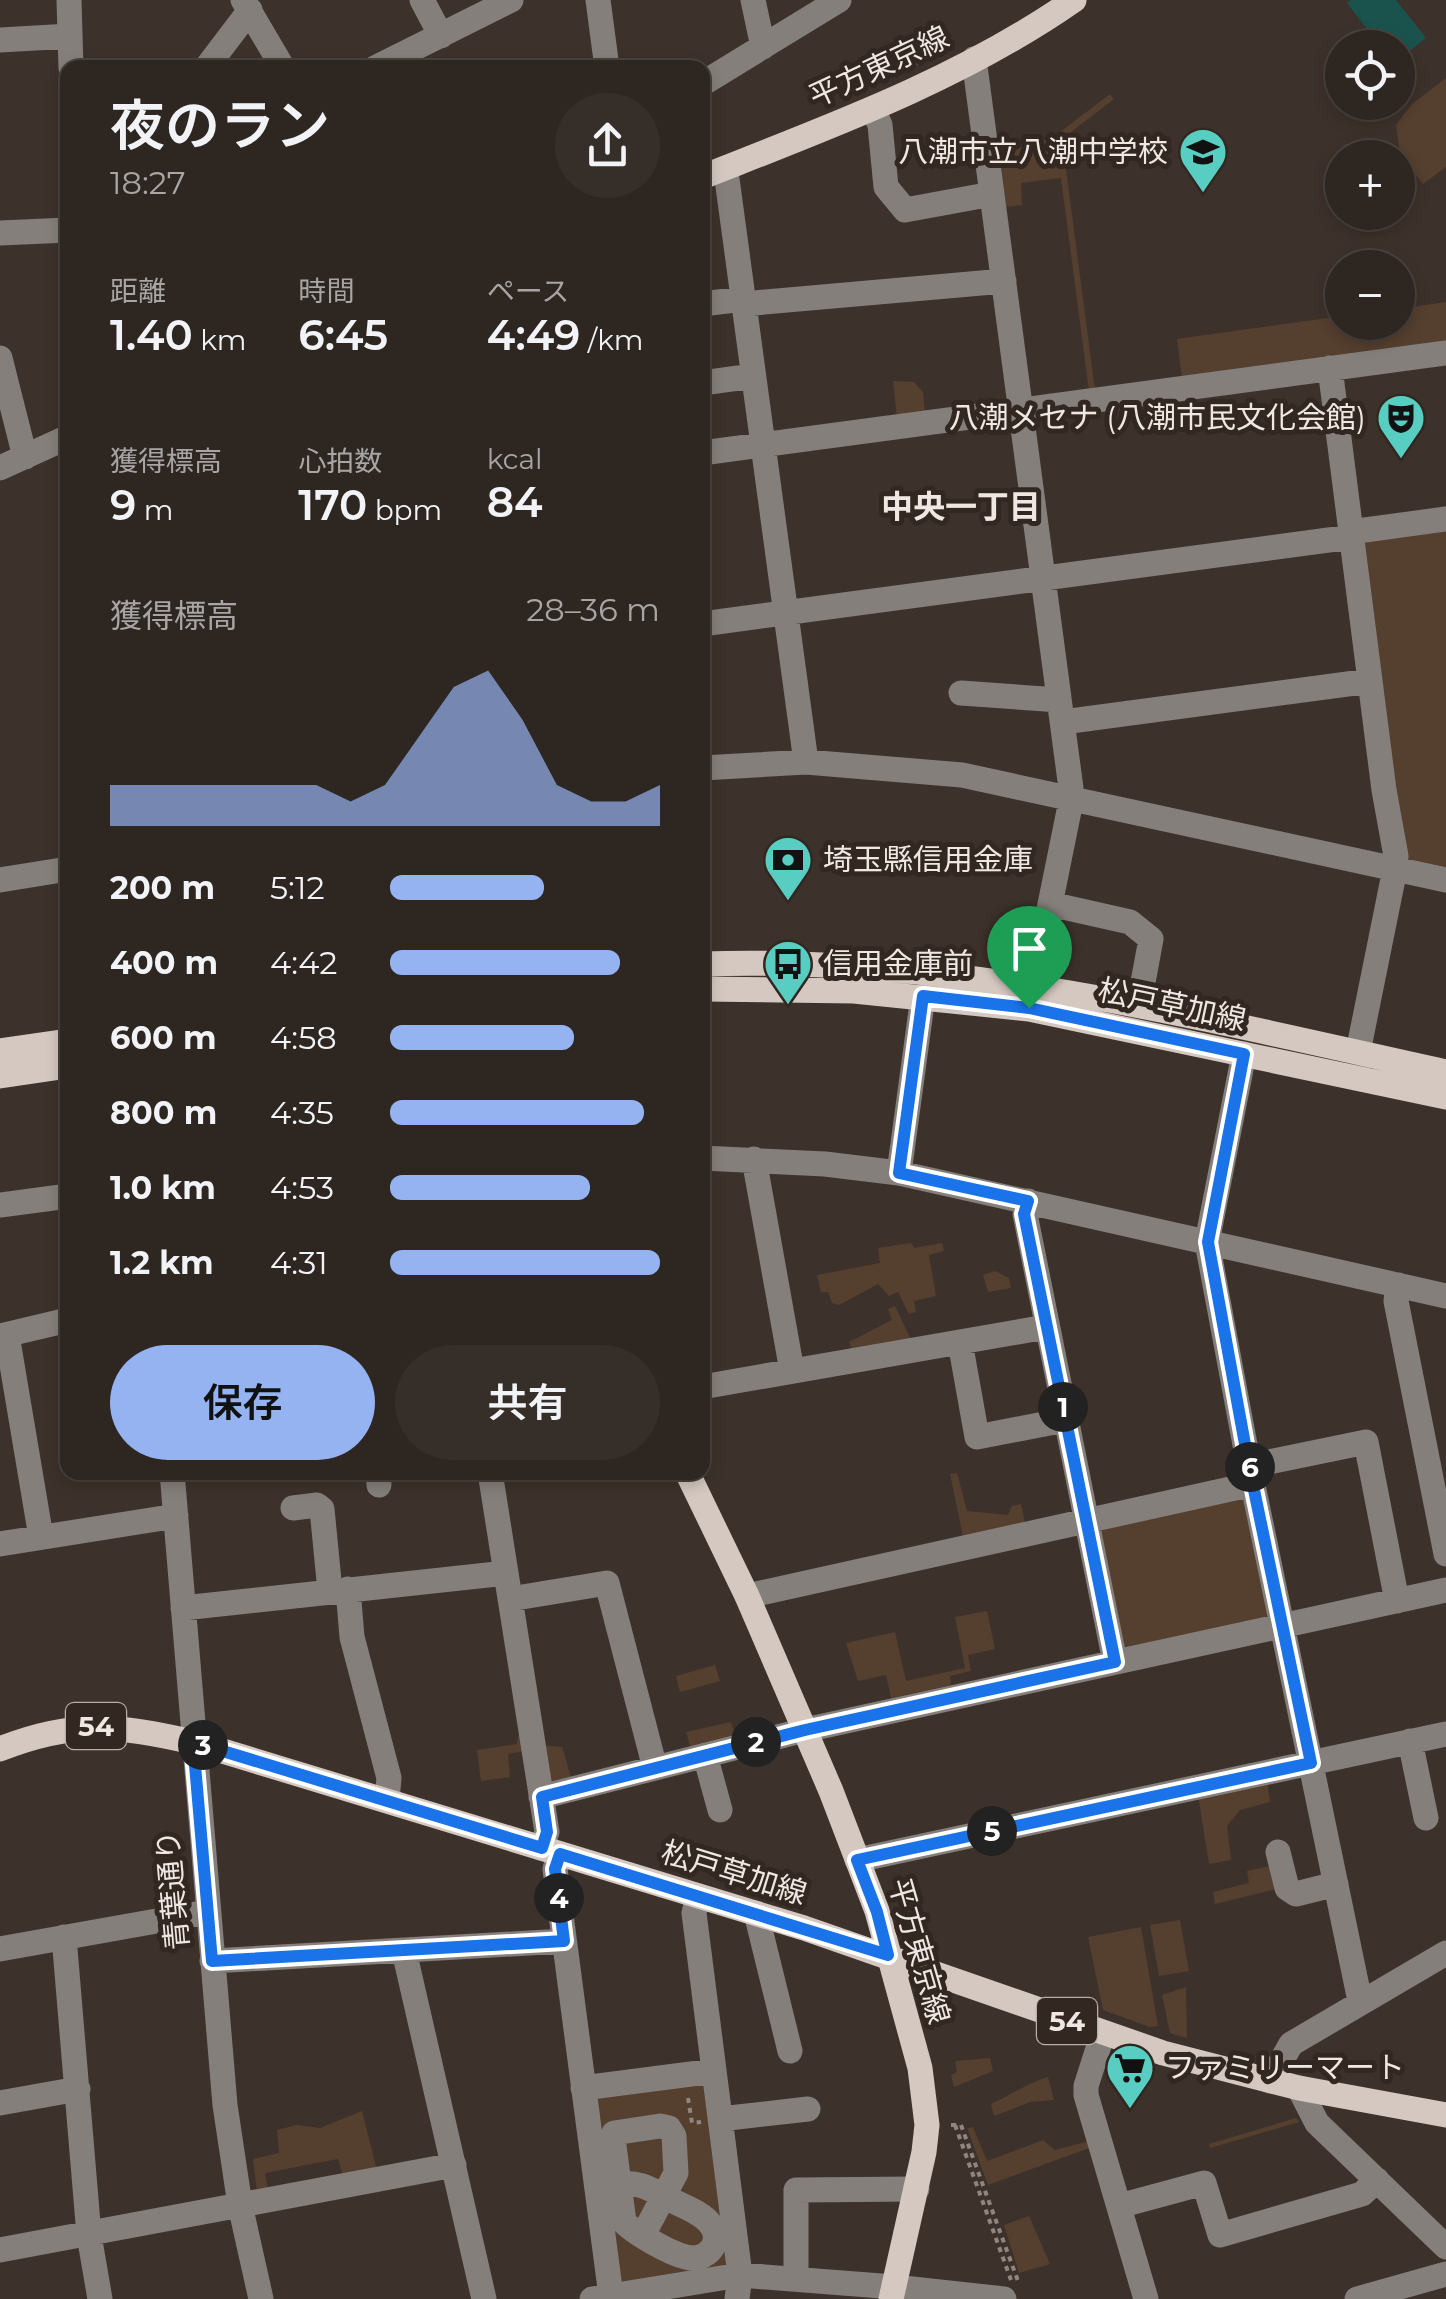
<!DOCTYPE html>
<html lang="ja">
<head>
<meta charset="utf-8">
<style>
  :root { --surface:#2e2620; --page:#362e29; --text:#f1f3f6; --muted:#a7a5a5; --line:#49433e; --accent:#95b2f1 }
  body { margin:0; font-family:Montserrat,"Noto Sans JP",sans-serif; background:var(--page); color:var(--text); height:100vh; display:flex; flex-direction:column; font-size:38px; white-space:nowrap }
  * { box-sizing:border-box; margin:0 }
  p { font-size:32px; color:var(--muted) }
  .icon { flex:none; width:55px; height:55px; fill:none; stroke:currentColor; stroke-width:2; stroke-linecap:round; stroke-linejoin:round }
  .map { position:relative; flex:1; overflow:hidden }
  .panel { position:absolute; left:60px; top:60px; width:650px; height:1420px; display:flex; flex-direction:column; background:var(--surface); border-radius:20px; box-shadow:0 5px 15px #0003,0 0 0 2px var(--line) }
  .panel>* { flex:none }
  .tools { position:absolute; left:1325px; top:30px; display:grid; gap:20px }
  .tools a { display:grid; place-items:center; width:90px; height:90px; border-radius:50%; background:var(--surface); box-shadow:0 5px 15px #0003,0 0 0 2px var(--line); font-size:50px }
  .pin { position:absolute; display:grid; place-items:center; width:85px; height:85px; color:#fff; margin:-102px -42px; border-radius:50% 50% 50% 0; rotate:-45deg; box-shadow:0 0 10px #0007 }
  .pin .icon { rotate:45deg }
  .km { position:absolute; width:50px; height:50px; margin:-25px; border-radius:50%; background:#222; color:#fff; font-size:28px; line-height:50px; text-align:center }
  .round { display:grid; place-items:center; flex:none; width:105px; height:105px; border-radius:52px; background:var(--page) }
  .summary { display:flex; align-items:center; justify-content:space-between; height:170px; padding:0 50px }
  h1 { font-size:55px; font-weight:600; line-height:75px }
  .metrics { display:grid; grid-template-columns:repeat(3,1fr); gap:15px; height:170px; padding:10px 50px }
  .metrics div { display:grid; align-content:center }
  .metrics b { font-size:42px; font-weight:600 }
  .metrics small { font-size:28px; font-weight:400 }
  .metrics p { font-size:28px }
  .chart { height:280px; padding:20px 50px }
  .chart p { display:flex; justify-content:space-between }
  .chart svg { width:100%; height:180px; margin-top:10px; fill:var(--accent); opacity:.7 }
  .action { display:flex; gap:20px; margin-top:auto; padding:20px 50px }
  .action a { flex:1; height:115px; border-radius:60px; background:var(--accent); color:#111; font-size:40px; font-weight:600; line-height:115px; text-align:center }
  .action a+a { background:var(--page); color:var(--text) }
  ul { padding:0 50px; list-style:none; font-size:32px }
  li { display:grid; grid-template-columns:160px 120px 1fr; align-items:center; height:75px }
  li i { height:25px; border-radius:12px; background:var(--accent) }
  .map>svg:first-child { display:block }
  .green { fill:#553f2f }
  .water { fill:#1a534d }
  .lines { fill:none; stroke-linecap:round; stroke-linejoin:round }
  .path { stroke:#8f8680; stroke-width:4; stroke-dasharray:5 5; stroke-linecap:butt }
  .minor { stroke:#847f7b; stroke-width:25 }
  .major { stroke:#d4c8c0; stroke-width:25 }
  .route-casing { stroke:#fff; stroke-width:20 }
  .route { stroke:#1a73e8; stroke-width:12 }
  .labels { text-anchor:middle; stroke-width:10; stroke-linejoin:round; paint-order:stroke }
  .shield { fill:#332821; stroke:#b6aea8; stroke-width:2.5 }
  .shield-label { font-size:28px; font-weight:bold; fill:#eee7e2 }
  .street-label { font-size:30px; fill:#eee7e2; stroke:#332821 }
  .poi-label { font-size:30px; fill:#eee7e2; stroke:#332821; text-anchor:start }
  .neighbourhood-label { font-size:32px; font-weight:bold; fill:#eee7e2; stroke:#332821 }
</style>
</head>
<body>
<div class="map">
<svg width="1446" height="2299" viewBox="0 0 1446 2299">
  <rect width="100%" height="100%" fill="#3d322b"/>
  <!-- green -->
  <path class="green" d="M1446,78v89l-23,17 -23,-30 -4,-29 16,-21z
    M1110,94l4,5 -52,40 33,251 -6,1 -28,-213 -40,5 1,22 -16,2 -8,-53 57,-18z
    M1446,302v40l-264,36 -5,-39 165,-23v6h56v-13z
    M893,381l21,1 9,10 2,22 -28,3z
    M1446,509v361l-36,-8 -8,-8 -43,-334z
    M911,1243l3,5 28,-5 2,8 -15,4 7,41 -22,5 2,11 -7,2 -11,-22 -9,4 -11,-12 -39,21 -7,-2 -4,-11h-7l-4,-17 63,-12 -2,-15z
    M995,1271l14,7 2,10 -23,4 -5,-17z
    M895,1306l17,36 -59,10 -4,-10 43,-22 -4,-11z
    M957,1473l10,38 41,4 4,-9 9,-2 5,24 -62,13 -14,-67z
    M1239,1494l9,6 23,111 -6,9 -136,29 -8,-5 -23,-110 6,-9z
    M987,1611l8,38 -27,6 3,16 -21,5 1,9 -60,13 -5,-23 -28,6 -12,-38 49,-11 11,49 59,-13 -10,-51z
    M715,1665l5,16 -40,11 -4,-16z
    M731,1722l5,16 -45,11 -5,-17z
    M524,1735l2,16 -18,3 2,23 -29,4 -4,-31 40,-6 1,-8z
    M542,1745l20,2 10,33 -14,4 -11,-7z
    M1267,1780l3,22 -30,8 -13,16 4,34 -22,4 -11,-69z
    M1275,1865l5,23 -65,16 -2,-12 36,-9 -2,-12z
    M1180,1920l9,51 -30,5 -9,-51z
    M1141,1927l17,99 -8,1 -47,-17 -15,-73z
    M1186,1987l1,51 -17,-5 -8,-38z
    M990,2058l3,13 -39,16 -3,-12 6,-3 -2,-11z
    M1048,2077l6,23 -24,2 -36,14 -3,-12c19,-9 37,-21 57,-27z
    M699,2079l7,6 24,175 -8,8 -97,16 -9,-6 -22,-178 6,-8z
    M362,2111l15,59 -34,6 -5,-17 -73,14 3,17 -11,2 -4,-33 26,-6 -2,-23 20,-5 23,3z
    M1296,2118l3,4 -89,26 -1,-4z
    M973,2127l14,34 56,-21 12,10 35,-9 2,6 -104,38 -21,-57z
    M1029,2216l21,48 -31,9 -15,-48z"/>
  <!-- water -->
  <path class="water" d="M1351,0h45l30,38 -28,22v-12l-17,-1 -34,-44z"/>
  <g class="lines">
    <!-- path -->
    <path class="path" d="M909,52l7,14
      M688,2098l4,25 9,-1
      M951,2125h10l57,156
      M955,2125l56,155"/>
    <!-- minor -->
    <path class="minor" d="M69,0l2,68
      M243,0l40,68
      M422,0l19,36
      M598,0l9,68
      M753,0l10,47
      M0,40l70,-4
      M974,59l98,737 -43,212
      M206,68l44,-58
      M375,68l136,-68
      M702,84l137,-84
      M873,109l7,16 6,62 19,23 87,-16
      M723,169l4,10 79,583
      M0,233l68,-3
      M702,304l41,-5
      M743,304l261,-23
      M0,358l25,99
      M1330,368l54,422 12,66 -1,13 -37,183
      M702,383l51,-7
      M702,453l744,-100
      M0,468l68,-31
      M1350,532l96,-13
      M702,624l649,-87
      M961,693l98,7
      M1063,722l307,-41
      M702,768l104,-6 156,13 484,105
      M0,880l68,-11
      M1050,904l80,18 21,17 -12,65
      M1244,1054l-37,188 42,224 111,535
      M702,1158l123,6 74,9 547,123
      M754,1159l38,212
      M899,1173l24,-177
      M1028,1201l-3,13 90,448
      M0,1205l68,-9
      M1398,1285l-2,16 50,253
      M7,1335l34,202
      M0,1336l68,-16
      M960,1342l17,95 88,-17
      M702,1387l344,-60
      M1249,1466l117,-24 31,159
      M172,1472l53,633 15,100 21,94
      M378,1472l1,13
      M490,1472l57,360 -6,16
      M293,1508l24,-3 5,4 8,82
      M0,1544l176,-28
      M348,1589l4,48 37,141 -2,22
      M747,1596l506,-112
      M510,1599l97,-16 48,185
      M183,1608l323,-35
      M1410,1741l16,77
      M705,1755l15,55
      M541,1797l264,-67 641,-140
      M1278,1852l9,36 9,6 40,-10
      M560,1854l-5,15 56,427
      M857,1860l589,-126
      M698,1896l-4,17 46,362 -3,24
      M756,1913l34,138
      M64,1937l25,298 11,64
      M0,1949l207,-37
      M404,1951l80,348
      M212,1961l352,-20
      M1103,2033l-17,53v9l60,204
      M1270,2081l21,-37 155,-91
      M583,2088l131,-17
      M1299,2088l18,35 129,124
      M0,2103l78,-14
      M720,2119l88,-10
      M619,2184c21,-3 33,6 52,16 12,6 32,13 40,25 13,18 -5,37 -25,32 -15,-3 -52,-24 -62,-35l-11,-84 1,-5 46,-7 9,2 5,8 2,37 -33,62
      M1119,2206l85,-23 16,52 142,-41 15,-14
      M0,2250l454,-85
      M796,2278v-88l121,-1
      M592,2299l148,-24 154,12 110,12
      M1357,2299l89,-25"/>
    <!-- major -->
    <path class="major" d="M702,177c127,-50 259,-98 372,-177
      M702,964c254,-9 498,54 744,108
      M702,989l152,2 175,18 417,88
      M0,1051l68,-10
      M0,1076l68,-10
      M687,1472l60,124 84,195 46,120 43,157 7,57 -3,27 -33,147
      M0,1749c73,-29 118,-24 193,-7l611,186 359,125 136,35 147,27"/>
  </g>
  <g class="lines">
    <!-- route casing -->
    <g class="route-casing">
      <path id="route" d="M923,996l106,12 215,46 -36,188 41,224 62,297 -454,97 20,52 11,43 -328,-101 -5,15 9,72 -352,20 -19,-219 349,106 5,-16 -5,-35 263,-67 310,-68 -91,-448 4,-13 -129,-28z"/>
    </g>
    <!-- route -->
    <use href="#route" class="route"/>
  </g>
  <!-- icons -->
  <defs>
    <g id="school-pin" transform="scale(2.5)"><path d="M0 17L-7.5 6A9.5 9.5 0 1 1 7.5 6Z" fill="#57cec1" stroke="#332821"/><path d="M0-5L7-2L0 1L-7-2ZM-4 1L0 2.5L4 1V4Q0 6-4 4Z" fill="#111"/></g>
    <g id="theatre-pin" transform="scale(2.5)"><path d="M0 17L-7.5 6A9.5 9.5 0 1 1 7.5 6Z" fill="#57cec1" stroke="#332821"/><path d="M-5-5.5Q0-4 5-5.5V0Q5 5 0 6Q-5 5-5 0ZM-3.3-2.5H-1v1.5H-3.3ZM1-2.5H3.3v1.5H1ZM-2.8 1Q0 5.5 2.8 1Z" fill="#111"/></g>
    <g id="bank-pin" transform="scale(2.5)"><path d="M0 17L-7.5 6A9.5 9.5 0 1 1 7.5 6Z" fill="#57cec1" stroke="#332821"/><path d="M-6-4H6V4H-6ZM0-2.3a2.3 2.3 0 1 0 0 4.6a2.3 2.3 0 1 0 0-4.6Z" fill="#111"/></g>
    <g id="bus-pin" transform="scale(2.5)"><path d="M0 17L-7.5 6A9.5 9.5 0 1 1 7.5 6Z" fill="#57cec1" stroke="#332821"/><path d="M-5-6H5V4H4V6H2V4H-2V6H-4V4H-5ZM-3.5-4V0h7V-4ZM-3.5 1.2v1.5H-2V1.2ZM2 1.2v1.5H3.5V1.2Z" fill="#111"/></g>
    <g id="supermarket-pin" transform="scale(2.5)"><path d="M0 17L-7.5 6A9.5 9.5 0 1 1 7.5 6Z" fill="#57cec1" stroke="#332821"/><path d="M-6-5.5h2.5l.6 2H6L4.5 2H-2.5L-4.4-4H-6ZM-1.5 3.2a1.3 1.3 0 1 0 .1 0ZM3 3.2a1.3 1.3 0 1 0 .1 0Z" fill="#111"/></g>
  </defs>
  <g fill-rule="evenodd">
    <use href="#school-pin" x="1203" y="152"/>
    <use href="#theatre-pin" x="1401" y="418"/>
    <use href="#bank-pin" x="788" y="860"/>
    <use href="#bus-pin" x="788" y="964"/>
    <use href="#supermarket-pin" x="1130" y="2068"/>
  </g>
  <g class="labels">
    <!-- shield labels -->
    <g class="shield">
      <rect x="66" y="1703" width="60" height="46" rx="8"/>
      <rect x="1037" y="1998" width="60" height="46" rx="8"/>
    </g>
    <g class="shield-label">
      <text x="96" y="1736">54</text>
      <text x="1067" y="2031">54</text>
    </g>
    <!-- street labels -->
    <g class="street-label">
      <text transform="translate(879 67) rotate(-25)" y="10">平方東京線</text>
      <text transform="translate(1172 1005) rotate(12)" y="10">松戸草加線</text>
      <text transform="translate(734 1873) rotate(17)" y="10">松戸草加線</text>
      <text transform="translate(173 1890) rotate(-95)" y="10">青葉通り</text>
      <text transform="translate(919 1951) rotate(74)" y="10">平方東京線</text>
    </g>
    <!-- poi labels -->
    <g class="poi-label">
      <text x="1168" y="162" text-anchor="end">八潮市立八潮中学校</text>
      <text x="1366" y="428" text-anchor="end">八潮メセナ (八潮市民文化会館)</text>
      <text x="823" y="870">埼玉縣信用金庫</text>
      <text x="823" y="974">信用金庫前</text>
      <text x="1165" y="2078">ファミリーマート</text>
    </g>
    <!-- neighbourhood labels -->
    <g class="neighbourhood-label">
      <text x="961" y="518">中央一丁目</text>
    </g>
  </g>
</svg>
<div class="tools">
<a><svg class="icon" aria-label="locate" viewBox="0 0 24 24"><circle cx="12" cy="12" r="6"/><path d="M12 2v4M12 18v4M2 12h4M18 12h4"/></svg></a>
<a>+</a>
<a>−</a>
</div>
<div class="pin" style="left:1029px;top:1008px;background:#1e9e55"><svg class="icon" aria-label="arrive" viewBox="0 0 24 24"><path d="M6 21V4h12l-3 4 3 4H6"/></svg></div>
<b class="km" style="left:1063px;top:1407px">1</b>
<b class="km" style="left:756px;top:1742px">2</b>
<b class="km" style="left:203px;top:1745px">3</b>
<b class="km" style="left:559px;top:1898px">4</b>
<b class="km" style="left:992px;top:1831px">5</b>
<b class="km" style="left:1250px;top:1467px">6</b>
<section class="panel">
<div class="summary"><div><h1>夜のラン</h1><p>18:27</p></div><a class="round"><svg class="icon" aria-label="share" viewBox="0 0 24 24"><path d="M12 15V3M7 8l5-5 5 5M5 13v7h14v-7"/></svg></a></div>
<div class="metrics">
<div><p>距離</p><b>1.40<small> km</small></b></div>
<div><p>時間</p><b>6:45</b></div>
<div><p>ペース</p><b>4:49<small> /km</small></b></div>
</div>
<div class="metrics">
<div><p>獲得標高</p><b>9<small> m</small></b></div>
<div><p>心拍数</p><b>170<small> bpm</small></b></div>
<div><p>kcal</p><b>84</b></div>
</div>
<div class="chart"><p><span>獲得標高</span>28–36 m</p>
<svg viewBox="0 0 160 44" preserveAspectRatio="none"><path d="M0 44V34L10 34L20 34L30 34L40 34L50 34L60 34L70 38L80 34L90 22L100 10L110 6L120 18L130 34L140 38L150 38L160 34V44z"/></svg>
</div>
<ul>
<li><b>200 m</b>5:12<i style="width:57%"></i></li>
<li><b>400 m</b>4:42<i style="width:85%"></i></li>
<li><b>600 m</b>4:58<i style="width:68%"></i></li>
<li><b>800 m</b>4:35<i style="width:94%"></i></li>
<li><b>1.0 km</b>4:53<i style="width:74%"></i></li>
<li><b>1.2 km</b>4:31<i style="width:100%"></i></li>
</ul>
<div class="action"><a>保存</a><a>共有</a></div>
</section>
</div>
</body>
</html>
